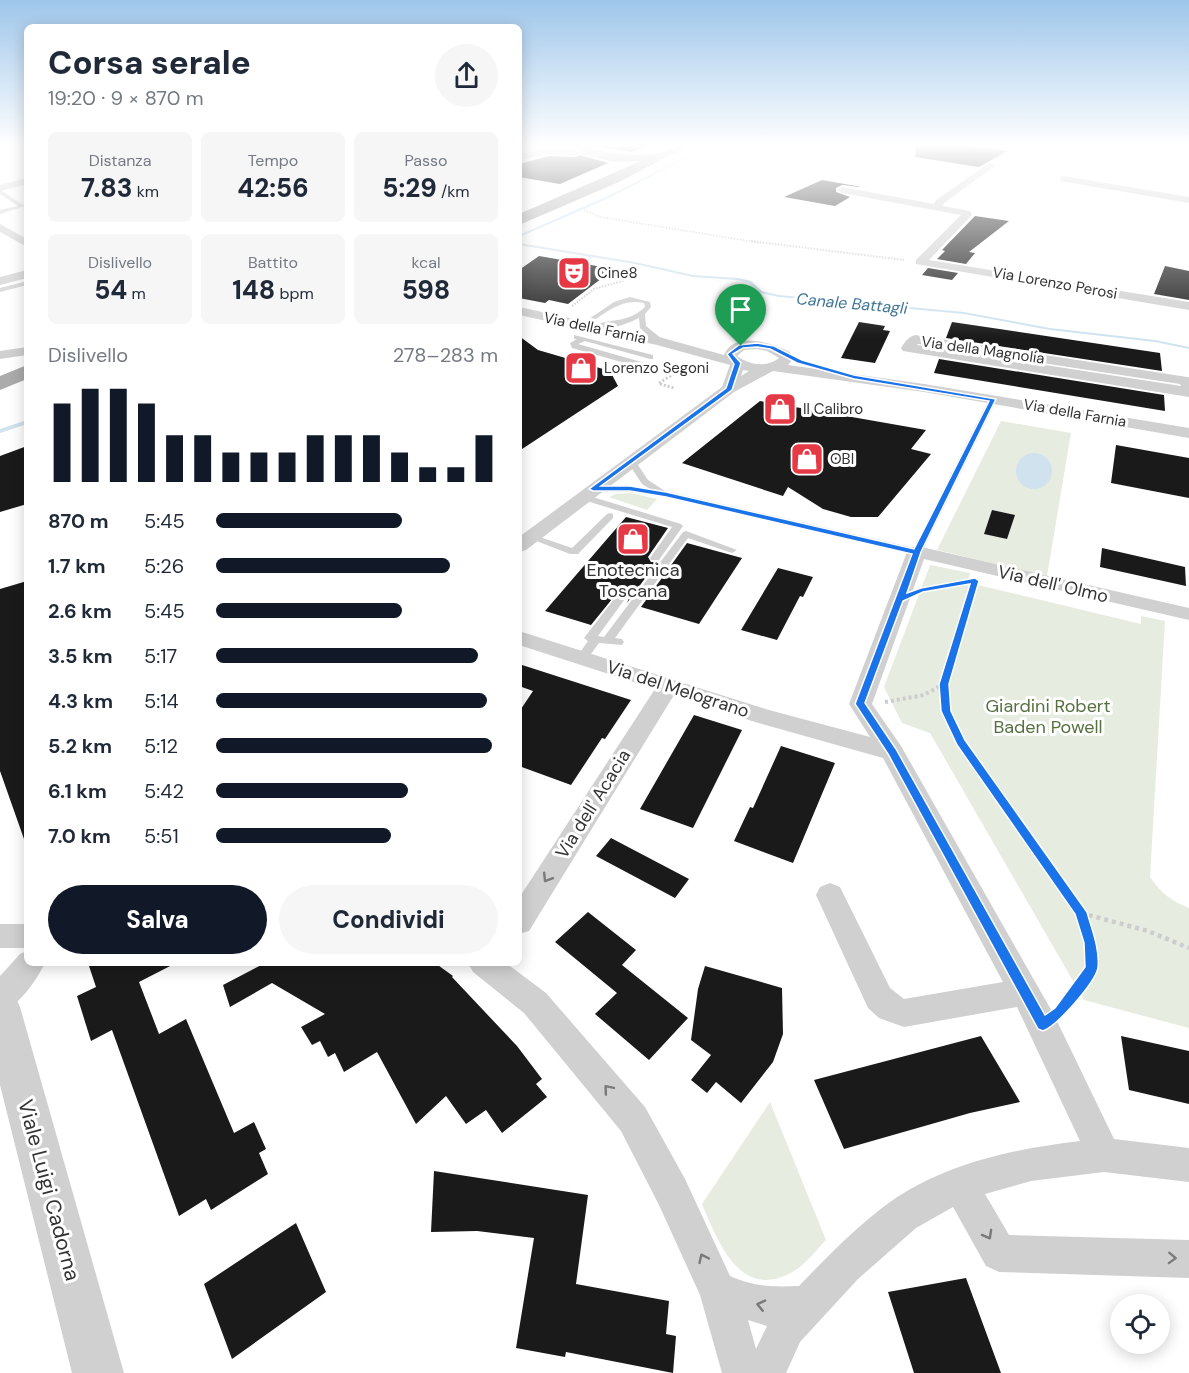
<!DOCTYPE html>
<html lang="it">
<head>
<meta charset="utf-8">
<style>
  :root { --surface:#fff; --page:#f6f6f7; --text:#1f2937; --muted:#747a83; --accent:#111827 }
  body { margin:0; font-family:"DM Sans",sans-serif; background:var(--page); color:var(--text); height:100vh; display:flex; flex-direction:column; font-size:22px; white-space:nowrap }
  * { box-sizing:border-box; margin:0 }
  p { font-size:20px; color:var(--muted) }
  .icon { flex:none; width:33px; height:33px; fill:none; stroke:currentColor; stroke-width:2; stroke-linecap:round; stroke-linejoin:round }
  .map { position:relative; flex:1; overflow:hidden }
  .details { position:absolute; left:24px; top:24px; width:498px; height:942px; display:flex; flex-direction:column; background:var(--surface); border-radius:9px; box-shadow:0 3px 15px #0003 }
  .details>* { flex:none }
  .controls { position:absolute; left:1110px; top:1294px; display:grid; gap:12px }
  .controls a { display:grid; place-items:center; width:60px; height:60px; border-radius:50%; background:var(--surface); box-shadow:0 3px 15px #0003; font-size:30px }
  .pin { position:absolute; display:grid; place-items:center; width:51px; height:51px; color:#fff; margin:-62px -26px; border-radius:50% 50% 50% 0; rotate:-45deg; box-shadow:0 0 6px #0007 }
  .pin .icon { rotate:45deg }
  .round { display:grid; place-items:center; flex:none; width:63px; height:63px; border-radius:32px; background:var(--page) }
  .head { display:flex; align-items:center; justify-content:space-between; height:102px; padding:0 24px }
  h1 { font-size:33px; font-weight:800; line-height:45px }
  .stats { display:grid; grid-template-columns:repeat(3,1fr); gap:9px; height:102px; padding:6px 24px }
  .stats div { display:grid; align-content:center; border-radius:9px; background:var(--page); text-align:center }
  .stats b { font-size:26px; font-weight:800 }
  .stats small { font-size:16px; font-weight:400 }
  .stats p { font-size:16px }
  .chart { height:168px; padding:12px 24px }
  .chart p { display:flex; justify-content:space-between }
  .chart svg { width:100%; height:108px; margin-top:6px; stroke:var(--accent); stroke-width:6 }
  .primary-button { display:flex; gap:12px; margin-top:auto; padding:12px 24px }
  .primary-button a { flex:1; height:69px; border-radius:36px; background:var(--accent); color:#fff; font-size:24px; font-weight:800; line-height:69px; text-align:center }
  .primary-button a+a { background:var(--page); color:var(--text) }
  ul { padding:0 24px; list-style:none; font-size:20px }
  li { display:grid; grid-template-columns:96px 72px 1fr; align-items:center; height:45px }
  li i { height:15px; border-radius:8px; background:var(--accent) }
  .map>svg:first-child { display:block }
  .green { fill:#e6ecdf }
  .water { fill:#cfe2ee }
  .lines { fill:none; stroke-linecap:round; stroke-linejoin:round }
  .stream { fill:#cfe2ee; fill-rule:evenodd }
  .building { fill:#1a1a1a }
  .path-far4 { stroke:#cdcdcd; stroke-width:1.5; stroke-dasharray:1.5 1.5; stroke-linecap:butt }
  .path-far3 { stroke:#cdcdcd; stroke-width:2; stroke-dasharray:1.5 1.5; stroke-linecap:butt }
  .path-far2 { stroke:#cdcdcd; stroke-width:3; stroke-dasharray:2 2; stroke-linecap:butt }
  .path-far1 { stroke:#cdcdcd; stroke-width:4; stroke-dasharray:3 3; stroke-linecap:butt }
  .path { stroke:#cdcdcd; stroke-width:4.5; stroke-dasharray:4 4; stroke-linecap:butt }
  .service { fill:#d0d0d0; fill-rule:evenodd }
  .minor { fill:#d0d0d0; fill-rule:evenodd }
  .tertiary { fill:#d0d0d0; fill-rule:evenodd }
  .primary { fill:#ababab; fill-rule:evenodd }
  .oneway { stroke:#7a7a7a }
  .route { fill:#1a73e8; stroke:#fff; stroke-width:1.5; fill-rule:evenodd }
  .labels { text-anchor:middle; stroke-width:6; stroke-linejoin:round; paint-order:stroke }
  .far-poi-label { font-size:15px; fill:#333; stroke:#fff; text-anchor:start }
  .far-street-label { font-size:15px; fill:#333; stroke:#fff }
  .far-water-label { font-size:16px; font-style:italic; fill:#3f7597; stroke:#fff }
  .poi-label { font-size:18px; fill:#333; stroke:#fff }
  .street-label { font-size:18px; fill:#333; stroke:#fff }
  .park-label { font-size:18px; fill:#56703f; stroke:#fff }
  .near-street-label { font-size:21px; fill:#333; stroke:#fff }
</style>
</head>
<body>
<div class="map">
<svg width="1189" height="1373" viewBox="0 0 1189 1373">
  <rect width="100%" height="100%" fill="#fff"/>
  <!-- green -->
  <path class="green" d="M1001,421l70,12 -24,143 -110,-26z
    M630,493l27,6 -10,11 -38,-13 7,-3z
    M930,565l40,8 -2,10 6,1 167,40v-8l24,5 -15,256c11,16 21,24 39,31v120l-105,-28 -154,-267 -28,-10 -18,-36z
    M770,1102l56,138c-9,9 -18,22 -29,29 -55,36 -78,-25 -95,-65z"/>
  <!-- water -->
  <path class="water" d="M1016 471a18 18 0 1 1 36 0a18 18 0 1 1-36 0Z"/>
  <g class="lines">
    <!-- stream -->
    <path class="stream" d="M709,146h2l-106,54 -86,37v-2l84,-37z
      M519,243l116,19 58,13 45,3 13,3 11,10 17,4 185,17 86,16 105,12 34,7v2l-34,-7 -105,-12 -86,-16 -185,-17 -19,-4 -11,-10 -11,-3 -45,-3 -58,-13 -116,-19z
      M27,420v4l-27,9v-4z"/>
  </g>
  <!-- building -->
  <path class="building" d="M593,146h54l-16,6z
    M916,146h55l37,5 -29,16 -64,-10z
    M580,155l28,8 -48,21 -41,-7v-13l30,-8 27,1z
    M822,180l40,7 -20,-2 -6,3v4l14,5 -15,9 -51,-9z
    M975,216l34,5 -40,31 6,1 -9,11 -29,-5 8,-8 -3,-1z
    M539,256l75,13 -46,35 -19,-4 -4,3 -26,-5v-28z
    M1165,266l24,5v29l-35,-6z
    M928,268l30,5 -6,7 -30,-5z
    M859,322l26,4 -2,4 7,1 -15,32 -34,-5z
    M952,322l208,31 2,18 -216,-33z
    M519,336l19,14 72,21 8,15 -99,65z
    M939,359l225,36 1,16 -231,-38z
    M760,401l166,29 -15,19 20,5 -53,63h-27l-28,-8 -35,-22 -5,9 -101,-33z
    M1116,445l73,13v40l-78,-15z
    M27,446v58l-27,8v-56z
    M992,510l23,5 -8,24 -23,-5z
    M626,517l42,11 -20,29 3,5h6l-30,41 5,-12 -3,-3h-8l-30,37 -46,-14z
    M687,543l55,15 -43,66 -58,-17z
    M1102,548l83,19 1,19 -86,-19z
    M778,568l35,9 -10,20 -3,-1 -23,44 -36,-10z
    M27,581v258h-3l-24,-68v-182z
    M519,664l112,36 -26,39 -3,-1 -31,47 -52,-19v-54l14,-21 -14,-5z
    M694,715l48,15 -49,98 -53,-19z
    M781,746l54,17 -42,100 -59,-22 16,-34 3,1z
    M611,838l78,41 -14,19 -79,-42z
    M588,912l48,38 -14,15 66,53 -39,42 -54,-46 22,-21 -62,-51z
    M88,963h88l-37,19 20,52 27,-15 48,114 20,-11 12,27 -7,4 9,21 -57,36 -5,-11 -27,17 -67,-186 -21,11 -14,-45 19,-9z
    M265,963h170l18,13 -1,1 65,69 25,33 -6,5 11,13 -45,36 -16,-23 -20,14 -20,-28 -30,28 -39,-72 -33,20 -9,-19 -7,4 -8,-16 -8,4 -11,-18 24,-13 -53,-31 -42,24 -7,-22z
    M705,966l77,22 1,46 -10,28 -32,41 -25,-21 -9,11 -16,-13 20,-25 -20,-15 7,-51z
    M981,1036l39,66 -50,11 -126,36 -30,-69z
    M1121,1036l68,15v53l-60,-14z
    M434,1171l154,24 -12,89 93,17 -3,33 10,2 -3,37 -107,-21 -1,5 -49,-9 18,-110 -57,-7 -46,1z
    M296,1223l30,69 -94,67 -28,-75z
    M966,1278l35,95h-87l-26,-81z"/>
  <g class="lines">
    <!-- path-far4 -->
    <path class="path-far4" d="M1148,146l41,7
      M584,210l17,7 160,26"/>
    <!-- path-far3 -->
    <path class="path-far3" d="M751,241l153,19
      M572,306l22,-17 32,-9
      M661,365l13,3"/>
    <!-- path-far2 -->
    <path class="path-far2" d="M669,367l8,5
      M659,383l18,-11 11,-1
      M660,384l14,4"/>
    <!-- path-far1 -->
    <path class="path-far1" d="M927,589l37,-7
      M944,684l2,27 16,32
      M885,702l39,-7 20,-11 31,-102"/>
    <!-- path -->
    <path class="path" d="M961,741l120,171 9,31 1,26 -27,38
      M1081,913l67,18 41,17"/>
    <!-- service -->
    <path class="service" d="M0,190l2,1 23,15 -25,8v-4l18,-4 -18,-12z
      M27,281v4l-27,7v-4z
      M630,297l20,5 1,5 -6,7 1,12 16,13v4h-6l-16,-15 -1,-10c-12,6 -36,15 -48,9 18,-10 35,-2 54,-20l-1,-4c-21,-5 -36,8 -53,19l-5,-1 28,-19z
      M574,335l79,20v4h-3l-65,-18 -7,3 67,19 6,6 -7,2 -5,-4 -67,-19 -2,-5 7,-4h-3z
      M990,397l7,2 -75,153 -5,3 -251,-58 -36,-5h-37l-5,-3 5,-3h37l20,3 -8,-5 -15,-23 4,-3 3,1 14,21 17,11 249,57z
      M583,494l98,30 2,2 -24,34h-8l-1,-2 22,-31 -92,-28 -2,-2z
      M610,513l3,1v4l-35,36h-8l-44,-17 5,-3 41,14 35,-34z
      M686,531l51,19 -5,3 -44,-15 -73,100 7,1 2,3 -2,3 -23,-2 -13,18h-8l-2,-3 12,-17 -4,-3 37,-48h8l1,2 -32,44 6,1 79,-105z"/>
    <!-- minor -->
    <path class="minor" d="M549,148l27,1 4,3 -4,3 -27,-1 -30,6v-6z
      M989,163l7,2 -52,38 -1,3 27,5 2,4 -43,45 260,42v8l-273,-46v-4l45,-45 -119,-22 -5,-3 5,-3 92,17 2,-4z
      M1063,176l126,21v6l-129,-22v-4z
      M27,178v6l-27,7v-6z
      M0,224l27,15v8l-27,-15z
      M27,270v8l-27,7v-8z
      M519,307l140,30 65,18c10,-25 49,-12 66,-3l3,7 -5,6 136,19 265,44v10l-265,-46 -151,-21 -39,21 -208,158 -7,2v-15l203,-150 8,-22 -73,-20 -138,-30zM757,349l10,2 12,7c-13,10 -29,7 -42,-2l7,-6zM743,370l6,1 -8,5z
      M915,335l272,42h2v20l-286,-46 -2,-3c4,-6 7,-11 14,-13zM918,344l262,40 1,2 -264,-41z
      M27,347v8l-27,4v-8z
      M917,546l272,62v12l-265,-61 -52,145 29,42 153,269 60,124 75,9v34l-85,-10 -73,9 -46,13 24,41 180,5v38l-190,-6 -13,-6 -33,-59 -37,21 -58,51 -58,63 -14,31h-64l-22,-78 -41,-90 -38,-74 -97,-118 -51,-41 -5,-9h38l40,30 99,114 40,72 45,97c24,11 44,11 69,10 28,-29 58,-60 91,-84 56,-39 124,-53 190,-61l-63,-134 -113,20 -25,-9 -11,-10 -52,-113 4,-8 10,-4 10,4 50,101 14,11 99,-17 -120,-224 -128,-36 -81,-27 -145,236 -10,3v-36l136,-209 -136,-44v-14l250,79 101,27 -21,-33 58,-152 3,-4zM748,1320l19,6 -11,23z
      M0,924h27v24h-27z
      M27,951v12h18c-9,18 -26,43 -45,50v-37l20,-22z"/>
    <!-- tertiary -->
    <path class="tertiary" d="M0,989l14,5 6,13 104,366h-52l-72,-288z"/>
    <!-- primary -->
    <path class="primary" d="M579,146h12l1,3c20,5 42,7 63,5 10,-1 16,-8 28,-8l1,2 -65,34 -100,43v-11l122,-53 -27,1 -32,-8z
      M27,365v14l-27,11v-14z"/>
  </g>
  <!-- one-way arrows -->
  <defs><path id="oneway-chevron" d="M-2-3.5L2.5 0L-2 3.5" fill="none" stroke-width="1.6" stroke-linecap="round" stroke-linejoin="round" transform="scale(1.5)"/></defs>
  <g class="oneway">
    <use href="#oneway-chevron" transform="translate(547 878) rotate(122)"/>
    <use href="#oneway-chevron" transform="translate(608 1089) rotate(-130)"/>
    <use href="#oneway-chevron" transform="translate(988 1235) rotate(61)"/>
    <use href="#oneway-chevron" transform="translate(703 1258) rotate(-115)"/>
    <use href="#oneway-chevron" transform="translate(1172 1258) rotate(2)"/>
    <use href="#oneway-chevron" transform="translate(761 1305) rotate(-167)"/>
  </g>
  <!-- sky -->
  <linearGradient id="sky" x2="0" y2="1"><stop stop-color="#9ec6ea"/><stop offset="0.43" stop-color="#fff"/><stop offset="1" stop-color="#fff" stop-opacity="0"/></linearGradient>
  <rect width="1189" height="338" fill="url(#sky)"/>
  <!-- route -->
  <path class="route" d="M757,343l17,3 28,14 52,15 142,24 -75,153 -14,41 14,-5 54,-10 4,3 -30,103 2,27 14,29 122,172c5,18 13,37 11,56 -3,15 -41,58 -55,63l-5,-2 -150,-275 -33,-50 57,-150 -246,-57 -36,-6h-37l-4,-2 137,-101 8,-24 -7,-10 12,-9zM757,347l13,2 27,14 57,16 135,22 -75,148 -248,-57 -36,-6h-29l131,-96 9,-27 -8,-9 10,-6zM970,584l-31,100 2,27 16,34 118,169 9,29 1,24 -30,41 -10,7 -149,-266 -31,-46 38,-102 20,-9z"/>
  <!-- icons -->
  <defs>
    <g id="theatre-square" transform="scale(1.725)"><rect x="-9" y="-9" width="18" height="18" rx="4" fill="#e63946" stroke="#fff"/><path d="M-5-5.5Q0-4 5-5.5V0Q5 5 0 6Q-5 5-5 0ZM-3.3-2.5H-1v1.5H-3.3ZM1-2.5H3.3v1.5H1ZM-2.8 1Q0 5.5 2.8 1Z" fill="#fff"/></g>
    <g id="shop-square" transform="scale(1.725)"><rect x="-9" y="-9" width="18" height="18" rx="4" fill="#e63946" stroke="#fff"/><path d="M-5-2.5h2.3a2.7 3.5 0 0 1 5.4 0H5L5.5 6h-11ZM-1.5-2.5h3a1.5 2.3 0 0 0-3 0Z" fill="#fff"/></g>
  </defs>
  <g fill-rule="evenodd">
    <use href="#theatre-square" x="574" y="273"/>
    <use href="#shop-square" x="581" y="368"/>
    <use href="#shop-square" x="780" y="409"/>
    <use href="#shop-square" x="807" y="459"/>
    <use href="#shop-square" x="633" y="539"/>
  </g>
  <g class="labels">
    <!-- far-poi labels -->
    <g class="far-poi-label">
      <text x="597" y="278">Cine8</text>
      <text x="604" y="373">Lorenzo Segoni</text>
      <text x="803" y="414">Il Calibro</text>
      <text x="830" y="464">OBI</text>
    </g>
    <!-- far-street labels -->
    <g class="far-street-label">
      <text transform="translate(1055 283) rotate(10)" y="5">Via Lorenzo Perosi</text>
      <text transform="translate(595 328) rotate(12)" y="5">Via della Farnia</text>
      <text transform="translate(983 350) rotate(8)" y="5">Via della Magnolia</text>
      <text transform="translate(1075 413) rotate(10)" y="5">Via della Farnia</text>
    </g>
    <!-- far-water labels -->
    <g class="far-water-label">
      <text transform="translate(852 303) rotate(5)" y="6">Canale Battagli</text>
    </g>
    <!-- poi labels -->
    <g class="poi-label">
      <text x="633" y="576">Enotecnica<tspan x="633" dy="21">Toscana</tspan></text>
    </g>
    <!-- street labels -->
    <g class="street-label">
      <text transform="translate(1053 584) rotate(13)" y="6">Via dell' Olmo</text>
      <text transform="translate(678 689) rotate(18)" y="6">Via del Melograno</text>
      <text transform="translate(593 804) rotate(-58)" y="6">Via dell' Acacia</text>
    </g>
    <!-- park labels -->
    <g class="park-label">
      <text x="1048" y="712">Giardini Robert<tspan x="1048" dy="21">Baden Powell</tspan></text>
    </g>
    <!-- near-street labels -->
    <g class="near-street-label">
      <text transform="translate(49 1190) rotate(75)" y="7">Viale Luigi Cadorna</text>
    </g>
  </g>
</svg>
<div class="controls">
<a><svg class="icon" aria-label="locate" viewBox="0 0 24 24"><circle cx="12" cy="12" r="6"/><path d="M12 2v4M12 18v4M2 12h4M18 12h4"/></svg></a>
</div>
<div class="pin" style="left:741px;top:346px;background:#1e9e55"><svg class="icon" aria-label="arrive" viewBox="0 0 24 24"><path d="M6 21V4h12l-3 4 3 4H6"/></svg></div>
<section class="details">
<div class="head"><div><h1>Corsa serale</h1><p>19:20 · 9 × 870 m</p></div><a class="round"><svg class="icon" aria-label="share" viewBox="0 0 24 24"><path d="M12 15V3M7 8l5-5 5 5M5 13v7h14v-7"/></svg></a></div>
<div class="stats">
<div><p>Distanza</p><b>7.83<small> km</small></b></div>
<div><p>Tempo</p><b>42:56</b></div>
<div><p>Passo</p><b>5:29<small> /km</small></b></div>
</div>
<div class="stats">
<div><p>Dislivello</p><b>54<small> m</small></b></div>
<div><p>Battito</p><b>148<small> bpm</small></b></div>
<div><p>kcal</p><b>598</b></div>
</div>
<div class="chart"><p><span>Dislivello</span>278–283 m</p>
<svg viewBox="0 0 160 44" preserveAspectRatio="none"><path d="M5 44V12M15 44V6M25 44V6M35 44V12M45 44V25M55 44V25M65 44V32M75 44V32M85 44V32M95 44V25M105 44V25M115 44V25M125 44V32M135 44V38M145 44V38M155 44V25"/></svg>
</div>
<ul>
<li><b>870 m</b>5:45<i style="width:66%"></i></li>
<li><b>1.7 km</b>5:26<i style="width:83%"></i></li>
<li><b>2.6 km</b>5:45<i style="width:66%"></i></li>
<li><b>3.5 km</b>5:17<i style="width:93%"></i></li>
<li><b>4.3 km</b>5:14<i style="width:96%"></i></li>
<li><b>5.2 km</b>5:12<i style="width:98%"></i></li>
<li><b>6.1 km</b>5:42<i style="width:68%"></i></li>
<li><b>7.0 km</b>5:51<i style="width:62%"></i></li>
</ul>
<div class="primary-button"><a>Salva</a><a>Condividi</a></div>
</section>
</div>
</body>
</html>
